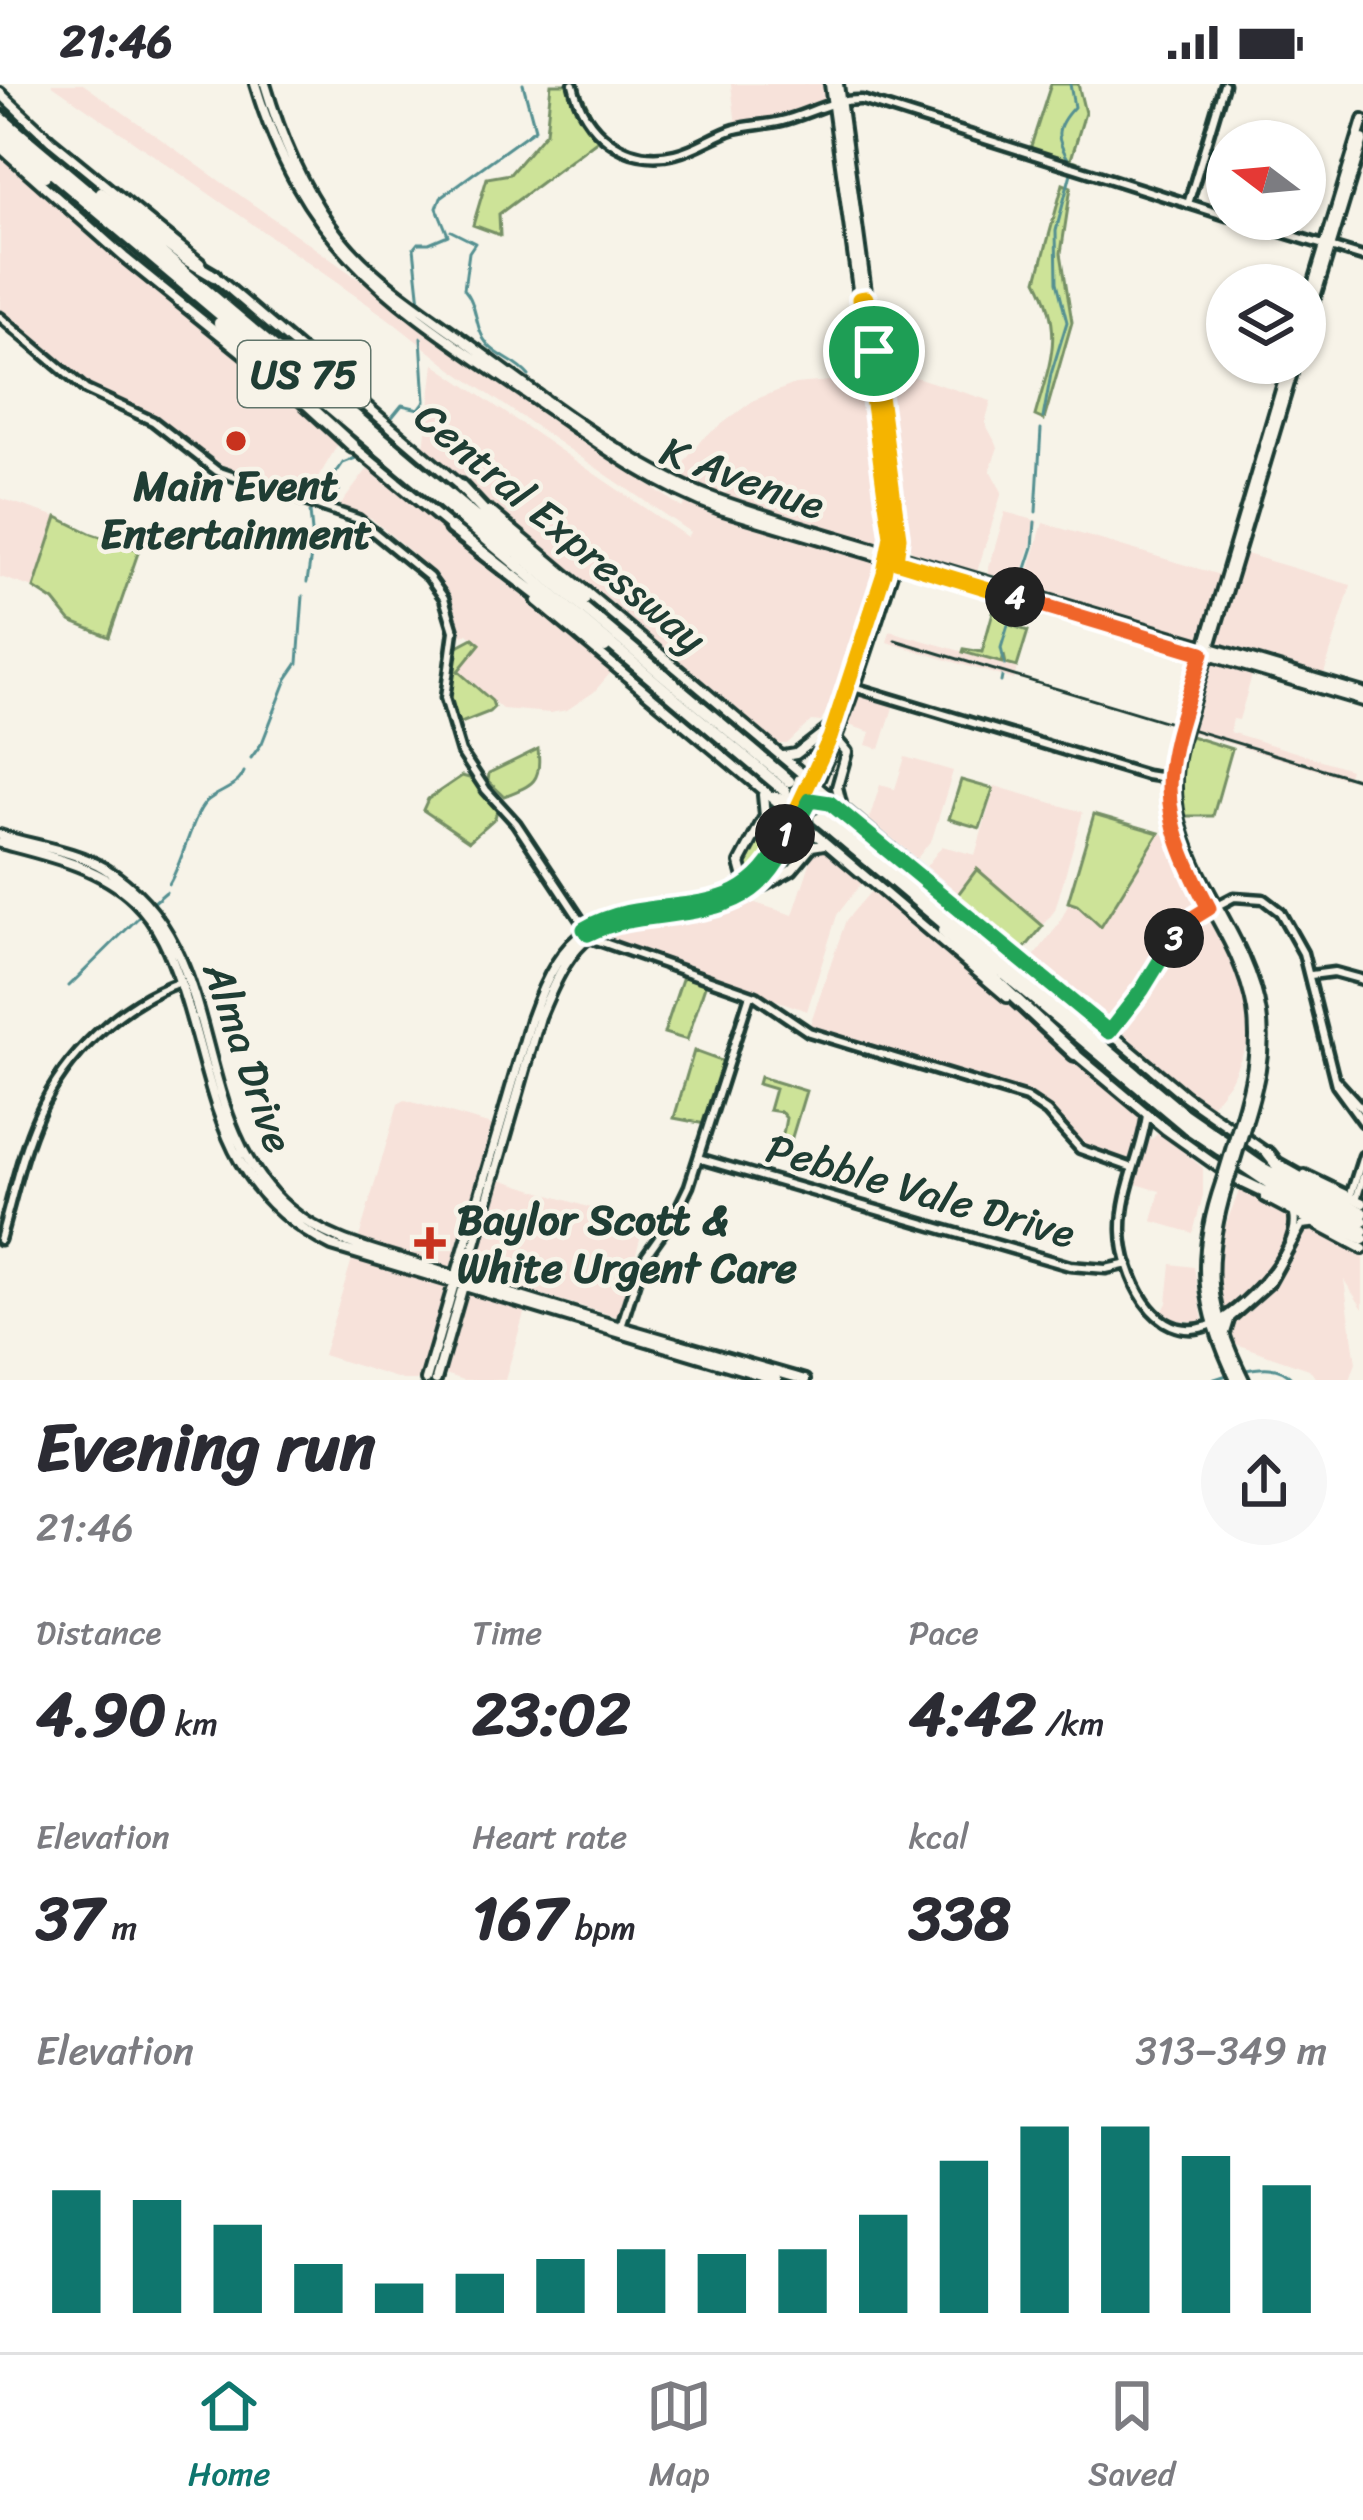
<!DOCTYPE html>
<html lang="en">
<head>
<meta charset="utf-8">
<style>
  :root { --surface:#fff; --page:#f7f7f7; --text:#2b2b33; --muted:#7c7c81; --line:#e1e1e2; --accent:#0f766e }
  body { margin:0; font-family:Sriracha,sans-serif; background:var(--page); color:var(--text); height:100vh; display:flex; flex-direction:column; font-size:45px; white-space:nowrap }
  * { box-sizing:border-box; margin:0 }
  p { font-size:39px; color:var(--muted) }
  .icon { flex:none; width:66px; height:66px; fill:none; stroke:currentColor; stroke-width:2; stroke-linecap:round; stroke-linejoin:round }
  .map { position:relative; height:1296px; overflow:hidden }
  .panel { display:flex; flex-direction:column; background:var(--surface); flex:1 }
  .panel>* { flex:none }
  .needle { width:78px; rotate:286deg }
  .buttons { position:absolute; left:1206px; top:36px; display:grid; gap:24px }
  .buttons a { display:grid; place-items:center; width:120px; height:120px; border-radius:50%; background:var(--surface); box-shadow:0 3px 9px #0004; font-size:60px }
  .pin { position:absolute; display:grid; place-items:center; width:102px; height:102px; color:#fff; margin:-51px; border:6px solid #fff; border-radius:50%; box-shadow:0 3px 12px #0007 }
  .km { position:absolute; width:60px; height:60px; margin:-30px; border-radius:50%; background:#222; color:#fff; font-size:33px; line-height:60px; text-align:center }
  .round { display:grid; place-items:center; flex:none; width:126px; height:126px; border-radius:63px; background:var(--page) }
  .headline { display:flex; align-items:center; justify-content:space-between; height:204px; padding:0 36px }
  h1 { font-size:66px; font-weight:700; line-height:90px }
  .metrics { display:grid; grid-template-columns:repeat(3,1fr); gap:18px; height:204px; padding:12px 36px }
  .metrics div { display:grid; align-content:center }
  .metrics b { font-size:60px; font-weight:700 }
  .metrics small { font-size:33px; font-weight:400 }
  .metrics p { font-size:33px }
  .chart { height:336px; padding:24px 36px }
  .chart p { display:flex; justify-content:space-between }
  .chart svg { width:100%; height:216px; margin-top:12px; stroke:var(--accent); stroke-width:6 }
  .status { display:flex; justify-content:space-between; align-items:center; height:84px; padding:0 60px; background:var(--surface); direction:ltr }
  .status svg { height:33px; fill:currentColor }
  .menu { display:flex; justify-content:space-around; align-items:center; height:168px; border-top:3px solid var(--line); background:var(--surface); font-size:33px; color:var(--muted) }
  .menu a { display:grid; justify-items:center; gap:6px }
  .menu .current { color:var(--accent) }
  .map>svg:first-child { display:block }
  .built { fill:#f7e2da }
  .green { fill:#cde398; stroke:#769066; stroke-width:3 }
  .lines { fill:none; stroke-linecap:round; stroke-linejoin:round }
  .stream { stroke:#549091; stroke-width:3 }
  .tertiary-casing { stroke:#1f3d34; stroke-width:15 }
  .secondary-casing { stroke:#1f3d34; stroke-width:16 }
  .motorway-casing { stroke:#1f3d34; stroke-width:20 }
  .tertiary { stroke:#f7f3e8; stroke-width:6 }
  .secondary { stroke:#f7f3e8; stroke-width:8 }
  .motorway { stroke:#f7f3e8; stroke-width:10 }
  .tram { stroke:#1f3d34; stroke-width:3 }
  .secondary-bridge-casing { stroke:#1f3d34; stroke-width:16; stroke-linecap:butt }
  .secondary-bridge { stroke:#f7f3e8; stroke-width:8 }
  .split-1-casing { stroke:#fff; stroke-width:24 }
  .split-2-casing { stroke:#fff; stroke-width:24 }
  .split-3-casing { stroke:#fff; stroke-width:24 }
  .split-4-casing { stroke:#fff; stroke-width:24 }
  .split-5-casing { stroke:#fff; stroke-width:24 }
  .split-1 { stroke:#f5b400; stroke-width:15 }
  .split-2 { stroke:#22a559; stroke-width:15 }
  .split-3 { stroke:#22a559; stroke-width:15 }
  .split-4 { stroke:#f0652b; stroke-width:15 }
  .split-5 { stroke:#f5b400; stroke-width:15 }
  .poi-dot { fill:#c8321e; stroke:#f7f3e8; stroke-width:4.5 }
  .labels { text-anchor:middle; stroke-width:9; stroke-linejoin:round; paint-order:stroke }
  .shield { fill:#f7f3e8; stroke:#60746a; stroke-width:3 }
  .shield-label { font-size:39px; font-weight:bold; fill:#1f3d34 }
  .street-label { font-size:42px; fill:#1f3d34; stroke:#f7f3e8 }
  .poi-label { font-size:42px; font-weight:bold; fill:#1f3d34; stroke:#f7f3e8 }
</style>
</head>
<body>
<div class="status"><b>21:46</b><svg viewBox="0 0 49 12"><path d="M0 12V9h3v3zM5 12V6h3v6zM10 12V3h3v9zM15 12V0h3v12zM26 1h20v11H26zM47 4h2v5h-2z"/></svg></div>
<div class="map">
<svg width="1363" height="1296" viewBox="0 0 1363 1296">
  <rect width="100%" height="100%" fill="#f7f3e8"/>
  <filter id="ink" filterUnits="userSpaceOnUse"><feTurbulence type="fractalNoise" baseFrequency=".00833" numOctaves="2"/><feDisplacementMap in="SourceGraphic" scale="24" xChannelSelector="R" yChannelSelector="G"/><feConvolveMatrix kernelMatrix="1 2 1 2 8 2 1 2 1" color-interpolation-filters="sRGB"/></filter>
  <g filter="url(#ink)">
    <!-- built -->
    <path class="built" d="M51,0h32l599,424 3,-5 26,11 170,49 -31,99 -29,60 -10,-1 -24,23h-11l-352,-296 10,-84 253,173 3,-5 -238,-163 -66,-52z
      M731,0h94l2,15 -48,19 -43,7z
      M0,67l341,288 -34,58 -90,-28 -60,-49 -67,-31 -90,-75z
      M881,289h22l88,28 -6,22 13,24 -8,23 12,22 -26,83 -61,-19 -12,-19z
      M865,294l18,166 -148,-44 -60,-26 27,-35 52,-39 41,-16z
      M369,383l243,204 -18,21 -27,18 -17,3 -48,-4 -44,-38 21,-27 -11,-10 -9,2 -6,-31 -10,-20 -17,-20 -55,-47 -32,-11z
      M0,414l57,19 -23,71 -34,-11z
      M1005,428l33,9 -20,66 -32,-9z
      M1043,439l177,52 -19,66 -178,-52z
      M1243,469l108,32 -28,92 -107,-33z
      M890,547l127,36 -3,13 -127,-38z
      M1213,576l40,12 -14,48 -6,-1 -3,13 120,37 -3,10 -155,-47z
      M860,611l34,9 -14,45 -14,-4 4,-13 -24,-8z
      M905,673l48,14 -21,68 -17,22 -47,-38 12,-38 15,4z
      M995,702l88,26 -28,98 -12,16 -66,-56 -21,25 -31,-27 17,-22 33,9z
      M1159,749l7,2 35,71 -27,22 -39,63 -27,33 -76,-65 27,-35 10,-21 8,2 25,21z
      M824,764l39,33 -26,34 -30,96 -199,-70 5,-13 102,-15 37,-11 41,13 21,-64z
      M872,806l270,229 -13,42 -40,-12 -37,-40 -29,-16 -97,-27 -117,-39 37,-107z
      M1201,834l12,8 22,41 10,28 6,40 -20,45 -21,27 -92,-76 54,-81z
      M405,1016l90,26 -41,142 -96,-27 40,-137z
      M1159,1048l44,36v27l-10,38 -41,-12 8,-30 -24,-7 11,-47 5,2z
      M500,1095l144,46 -26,92 -145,-42z
      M1240,1105l123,63v57l-19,-29 12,83 -6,17h-33l-8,-11 -76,-26 -6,-16 36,-33 28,-40 -9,-4 -18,28 -40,36 -4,-1 -5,-41 8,-41z
      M352,1175l98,30 -28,91h-19l-80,-25z
      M1171,1180l23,3 9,55 -28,-2 -14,-6 6,-11z
      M466,1208l59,18 -20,70h-41l-22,-7z"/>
    <!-- green -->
    <path class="green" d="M551,0h26l25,53 -103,77 1,21 -27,-10 14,-47 23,-4 36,-42z
      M1051,0h27l7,29 -14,46 7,3 -2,5 -47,-15z
      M1063,100l8,3 -10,66 11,69 -28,98 -9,-4c15,-55 30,-83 2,-136z
      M57,433l35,17 47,16 -30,87 -39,-16 -16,-20 -20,-13z
      M1009,516l4,2 -3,23 18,6 -11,36 -11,-3 -2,-9 -2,8 -39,-11 1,-3 18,3 13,-47z
      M473,554l7,6 -22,27 34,30 2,6 -5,5 -28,11c-20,-17 -10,-54 -3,-77z
      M1187,651l45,14 -19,67h-31l-2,-36z
      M538,665c4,33 -5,36 -34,47l-16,-15 1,-8z
      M462,692l11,3 24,31 -2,8 -26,23 -46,-31 5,-11z
      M961,696l32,9 -13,39 -31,-9z
      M771,716l18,14c-6,24 -20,47 -38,66l-8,-16 24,-46z
      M1094,730l65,19 -58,94 -24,-22 -9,-3z
      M977,785l66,57 -23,28 -64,-57z
      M683,892l23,7 -19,57 -23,-7z
      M694,967l30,11 -19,62 -31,-6z
      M760,993l46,14 -17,56 -8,-2 5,-27 -5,-6 -12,-2 6,-21 -17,-5z"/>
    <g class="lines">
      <!-- stream -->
      <path class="stream" d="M1070,78c-15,-24 -16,-34 4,-55l-4,-23
        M451,147l24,12 -6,9 -5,37c14,15 10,40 24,56 13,14 29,16 41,31
        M420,219l-6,-55 4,-5h11l19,-8 -11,-27 4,-11 94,-68 -12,-45
        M1043,334l8,-44 16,-52 -10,-40 -1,-51 15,-58
        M389,337l13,-16 17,4 6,-8 -4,-63
        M314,416l16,-9h9l1,-8 -6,-7 9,-13 15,-6
        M1036,428l5,-83
        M307,498l6,-40 -3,-30
        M1020,503l13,-40 2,-25
        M1005,581l-4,-17 14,-46
        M1001,598l1,-5
        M251,674l11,-15 25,-64 11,-16 5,-67
        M169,800c14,-22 23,-68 37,-82 13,-12 31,-13 38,-30
        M152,820l14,-12
        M69,902l72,-71
        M1242,1287c18,-4 38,-7 51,9
        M1212,1296l21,-7"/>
      <!-- tertiary casing -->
      <g class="tertiary-casing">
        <path id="tertiary" d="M573,0c10,47 52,82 102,70 22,-5 40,-19 60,-25 15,-4 31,-4 47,-8 28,-7 49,-22 80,-21l365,116
          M1188,120l36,-120
          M1238,135l125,38
          M0,233l86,73 67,31 64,50 141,48 71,58 15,21 10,33 -9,67 16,54 25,38 30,33 77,116 163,57 53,36 217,66 21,14 33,37 53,19
          M850,602l296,89 26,4
          M1311,891l23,-3 29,8
          M1109,948l79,-111 46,-24 29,2 17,13 23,41 33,132 27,37
          M1335,995l28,31
          M1147,1031c-5,39 -26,75 -25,116 1,43 31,114 86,95 32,-12 94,-76 86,-111
          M698,1074l372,108 36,3 22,-5
          M1350,1113l13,-41
          M1356,1116l7,-23
          M0,1156c12,-41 21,-87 39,-126 26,-58 81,-111 141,-132
          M1226,1238l44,-39 32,-58 9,-1
          M620,1246l22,-69 34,-48 13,-27 61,-191"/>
      </g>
      <!-- secondary casing -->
      <g class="secondary-casing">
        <path id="secondary" d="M255,0c53,177 151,225 292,324 56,39 108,77 173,101l643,192
          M265,0c15,51 34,98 65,141 35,49 85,80 132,114 74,54 148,113 231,151 34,15 70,24 105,36l565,167
          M0,9l51,48 149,122
          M0,63l124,110 136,110
          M211,189l249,213
          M1305,228l58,-192
          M1305,246l58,-191
          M349,359l104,86
          M490,427l316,266
          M537,517l252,211
          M836,655l11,13 -10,35 4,16
          M784,672l12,-2 35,-27
          M819,704l249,210
          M775,712c20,11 40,-3 59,11
          M784,717l10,-7 5,-15
          M808,735l6,-13 8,-5
          M802,739l205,174
          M0,751c34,11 73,15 104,33 129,79 78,250 185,341 40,34 93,43 141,59 124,41 250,76 375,112
          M0,759c45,12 99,23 134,57 25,24 37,55 48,87 35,107 36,203 150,259l445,134
          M746,801l-6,-22 25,-47 -2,-21
          M765,801l27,-15 20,-24 12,-2
          M1084,927l101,85 86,60
          M1073,968l92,77 62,44
          M1240,1036c11,-36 19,-72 13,-110 -16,-91 -90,-139 -84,-242l120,-405
          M1246,1040c11,-36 21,-72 15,-110 -16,-100 -108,-160 -80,-271l114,-380
          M1305,1091l58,28
          M1221,1099c-26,75 -20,125 15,197
          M1227,1102c-23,78 -20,121 17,194
          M1265,1113l98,52
          M1224,1252l5,-16
          M426,1296l105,-361c41,-116 81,-99 185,-119l36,-17 18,-20 51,-106 63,-184 6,-49 -60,-440
          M436,1296l104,-363c41,-101 60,-91 159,-106 21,-3 42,-9 58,-23 23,-20 35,-51 48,-78 38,-80 64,-165 91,-249l3,-24 -61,-453"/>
      </g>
      <!-- motorway casing -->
      <g class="motorway-casing">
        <path id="motorway" d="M0,33l789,664
          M0,45l785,662
          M0,57l45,35
          M101,109l86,67 27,16
          M219,239l134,123
          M460,402l32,34 92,80
          M451,444l154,119
          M822,726l359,302 81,56 101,53
          M819,735l368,308 82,56 94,48
          M965,836l95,78 27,16
          M943,847l132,123
          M1268,1070l8,10 87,49
          M1235,1094l128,61"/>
      </g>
      <!-- tertiary -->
      <use href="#tertiary" class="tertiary"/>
      <!-- secondary -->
      <use href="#secondary" class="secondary"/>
      <!-- motorway -->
      <use href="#motorway" class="motorway"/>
      <!-- tram -->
      <path class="tram" d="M895,556l468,141"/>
      <!-- secondary-bridge casing -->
      <g class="secondary-bridge-casing">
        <path id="secondary-bridge" d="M1221,1099l19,-63
          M1227,1102l19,-62"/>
      </g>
      <!-- secondary-bridge -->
      <use href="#secondary-bridge" class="secondary-bridge"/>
    </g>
  </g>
  <g class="lines" filter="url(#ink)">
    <!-- split-1 casing -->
    <g class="split-1-casing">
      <path id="split-1" d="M785,750l45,-96 54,-165 7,-37 -5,-34 8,-1 -20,-150"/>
    </g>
    <!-- split-2 casing -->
    <g class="split-2-casing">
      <path id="split-2" d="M785,750c-43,101 -126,51 -201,95l4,5c24,-12 48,-15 74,-18 88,-11 105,-24 142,-105"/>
    </g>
    <!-- split-3 casing -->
    <g class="split-3-casing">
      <path id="split-3" d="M804,727l6,-11 20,3 279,229 33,-42 32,-52"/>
    </g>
    <!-- split-4 casing -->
    <g class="split-4-casing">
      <path id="split-4" d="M1015,513l187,56c-37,116 -53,143 7,255l-21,13 -14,17"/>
    </g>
    <!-- split-5 casing -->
    <g class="split-5-casing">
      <path id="split-5" d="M874,267l-8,-53 -7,1 27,203 8,-1 5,36 -3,24 119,36"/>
    </g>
    <!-- split-1 -->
    <use href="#split-1" class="split-1"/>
    <!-- split-2 -->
    <use href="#split-2" class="split-2"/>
    <!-- split-3 -->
    <use href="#split-3" class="split-3"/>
    <!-- split-4 -->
    <use href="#split-4" class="split-4"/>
    <!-- split-5 -->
    <use href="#split-5" class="split-5"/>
  </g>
  <!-- markers -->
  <g class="poi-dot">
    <circle cx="236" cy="357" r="12"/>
    <path d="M424 1141h12v12h12v12h-12v12h-12v-12h-12v-12h12z"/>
  </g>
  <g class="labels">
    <!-- shield labels -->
    <rect class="shield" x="238" y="257" width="132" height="66" rx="9"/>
    <g class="shield-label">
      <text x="304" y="304">US 75</text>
    </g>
    <!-- street labels -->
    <g class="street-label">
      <text transform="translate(743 393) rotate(20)" y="15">K Avenue</text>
      <text transform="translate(561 443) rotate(40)" y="15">Central Expressway</text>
      <text transform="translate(249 973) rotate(71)" y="15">Alma Drive</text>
      <text transform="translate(921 1106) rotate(16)" y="15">Pebble Vale Drive</text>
    </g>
    <!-- poi labels -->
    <g class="poi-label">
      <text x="236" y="416">Main Event<tspan x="236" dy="48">Entertainment</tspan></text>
      <text x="457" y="1150" text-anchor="start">Baylor Scott &amp;<tspan x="457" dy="48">White Urgent Care</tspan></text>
    </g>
  </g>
</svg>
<div class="buttons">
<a><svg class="needle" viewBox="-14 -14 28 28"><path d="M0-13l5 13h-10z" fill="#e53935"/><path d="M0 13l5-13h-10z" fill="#7c7c81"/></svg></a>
<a><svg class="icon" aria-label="layers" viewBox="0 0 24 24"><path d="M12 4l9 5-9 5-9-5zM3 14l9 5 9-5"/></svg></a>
</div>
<div class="pin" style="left:874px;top:267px;background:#1e9e55"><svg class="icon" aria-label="arrive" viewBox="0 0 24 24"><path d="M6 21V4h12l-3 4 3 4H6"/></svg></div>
<b class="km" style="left:785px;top:750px">1</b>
<b class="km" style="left:1174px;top:854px">3</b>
<b class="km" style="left:1015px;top:513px">4</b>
</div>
<section class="panel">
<div class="headline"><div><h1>Evening run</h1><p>21:46</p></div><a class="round"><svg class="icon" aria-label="share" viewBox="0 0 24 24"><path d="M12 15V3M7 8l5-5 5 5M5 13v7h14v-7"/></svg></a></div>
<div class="metrics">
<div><p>Distance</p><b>4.90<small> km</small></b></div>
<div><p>Time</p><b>23:02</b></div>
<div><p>Pace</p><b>4:42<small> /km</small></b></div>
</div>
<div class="metrics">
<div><p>Elevation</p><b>37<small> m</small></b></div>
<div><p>Heart rate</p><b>167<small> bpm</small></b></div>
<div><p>kcal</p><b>338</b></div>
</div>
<div class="chart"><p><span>Elevation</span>313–349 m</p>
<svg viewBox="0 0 160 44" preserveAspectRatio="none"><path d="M5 44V19M15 44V21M25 44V26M35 44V34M45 44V38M55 44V36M65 44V33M75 44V31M85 44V32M95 44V31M105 44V24M115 44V13M125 44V6M135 44V6M145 44V12M155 44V18"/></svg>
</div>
</section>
<nav class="menu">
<a class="current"><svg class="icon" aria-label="home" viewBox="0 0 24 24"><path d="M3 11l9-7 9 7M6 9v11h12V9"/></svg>Home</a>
<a><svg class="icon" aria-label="map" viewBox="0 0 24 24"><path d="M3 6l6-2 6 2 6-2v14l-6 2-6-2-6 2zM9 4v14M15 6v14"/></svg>Map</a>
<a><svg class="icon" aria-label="saved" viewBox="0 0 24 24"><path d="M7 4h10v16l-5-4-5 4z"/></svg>Saved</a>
</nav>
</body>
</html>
